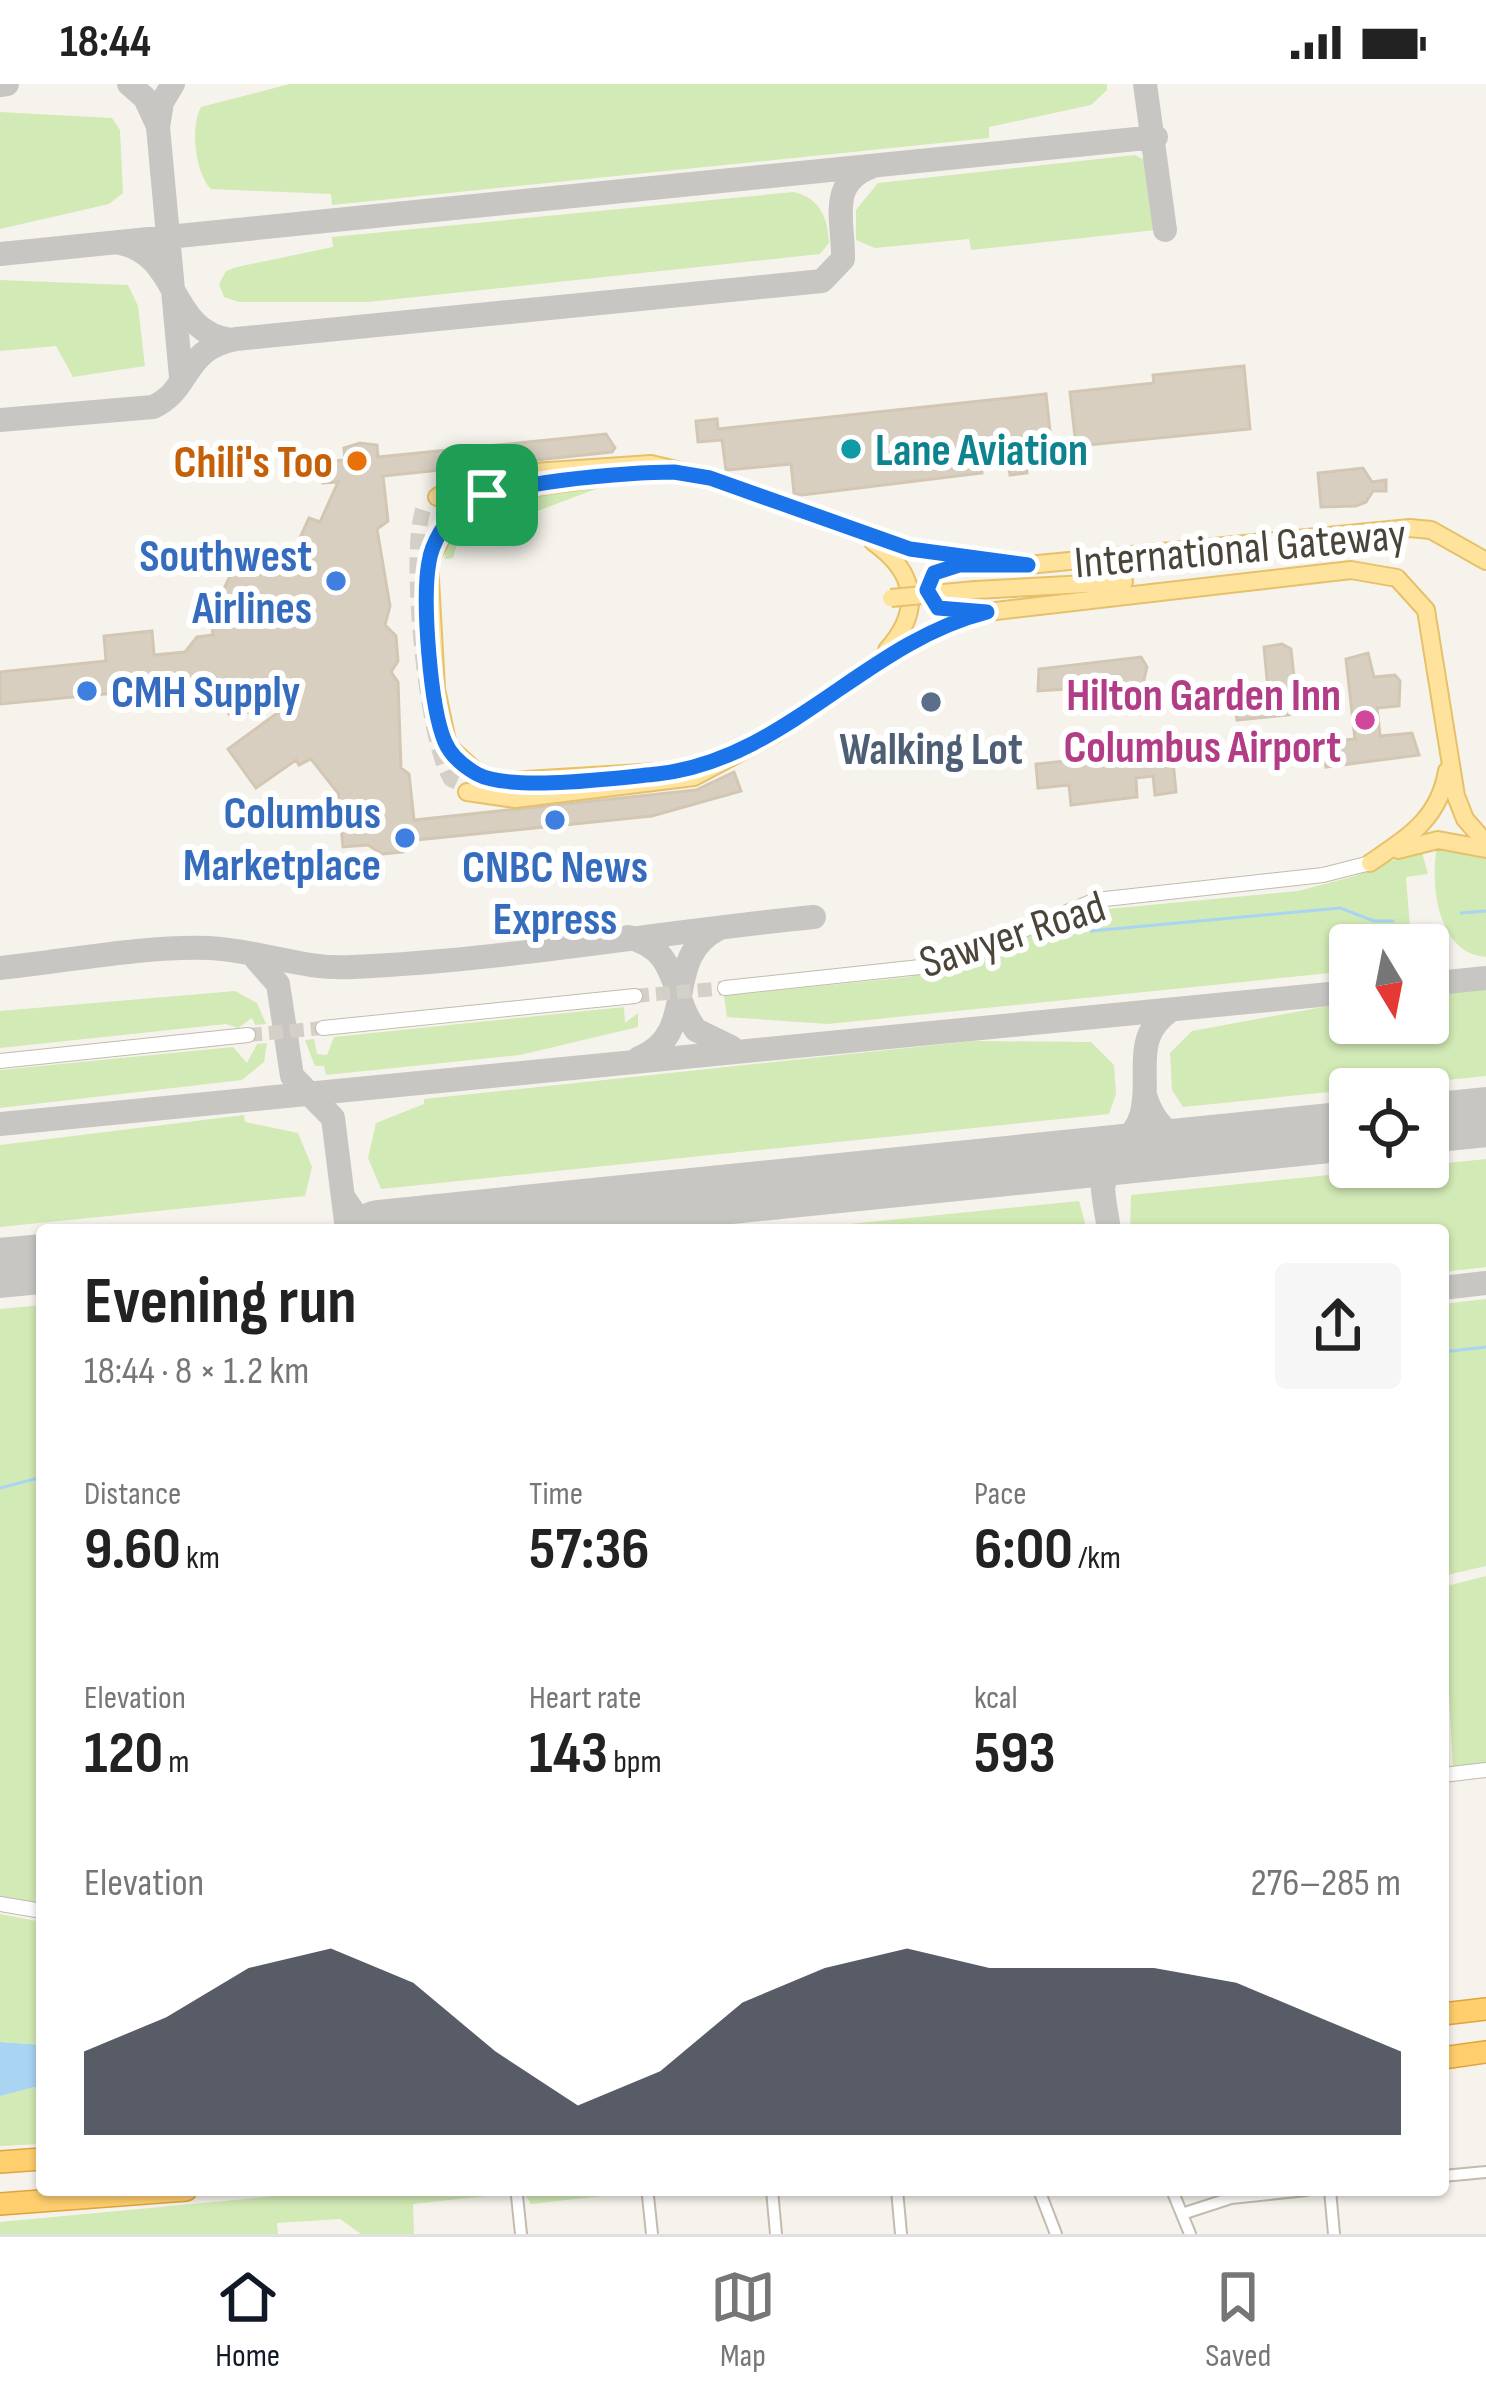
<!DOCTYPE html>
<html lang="en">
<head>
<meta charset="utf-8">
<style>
  :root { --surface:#fff; --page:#f6f6f6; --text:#222; --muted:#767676; --line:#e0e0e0; --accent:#111827 }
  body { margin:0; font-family:"Sofia Sans Condensed",sans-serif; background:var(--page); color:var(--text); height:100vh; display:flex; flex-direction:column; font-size:45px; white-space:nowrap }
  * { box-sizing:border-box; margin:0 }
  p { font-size:39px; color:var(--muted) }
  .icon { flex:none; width:66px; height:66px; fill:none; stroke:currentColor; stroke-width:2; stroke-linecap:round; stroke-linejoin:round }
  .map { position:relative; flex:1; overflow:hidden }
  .drawer { position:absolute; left:36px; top:1140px; width:1413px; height:972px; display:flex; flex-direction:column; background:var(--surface); border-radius:12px; box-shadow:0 3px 9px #0004 }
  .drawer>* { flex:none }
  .needle { width:78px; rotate:170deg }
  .fabs { position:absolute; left:1329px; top:840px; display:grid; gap:24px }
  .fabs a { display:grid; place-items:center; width:120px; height:120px; border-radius:12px; background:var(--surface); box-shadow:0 3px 9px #0004; font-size:60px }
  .pin { position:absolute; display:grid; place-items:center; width:102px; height:102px; color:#fff; margin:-51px; border-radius:24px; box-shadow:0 6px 18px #0006 }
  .round { display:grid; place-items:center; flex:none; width:126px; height:126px; border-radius:12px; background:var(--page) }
  .summary { display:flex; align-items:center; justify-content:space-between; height:204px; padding:0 48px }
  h1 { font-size:66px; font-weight:700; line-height:90px }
  .figures { display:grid; grid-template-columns:repeat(3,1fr); gap:18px; height:204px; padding:12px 48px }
  .figures div { display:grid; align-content:center }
  .figures b { font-size:60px; font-weight:700 }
  .figures small { font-size:33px; font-weight:400 }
  .figures p { font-size:33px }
  .chart { height:336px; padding:24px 48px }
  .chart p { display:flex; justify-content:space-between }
  .chart svg { width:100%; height:216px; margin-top:12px; fill:var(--accent); opacity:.7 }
  .status { display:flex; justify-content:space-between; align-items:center; height:84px; padding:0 60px; background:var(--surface); direction:ltr }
  .status svg { height:33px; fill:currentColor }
  .menu { display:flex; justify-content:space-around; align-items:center; height:168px; border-top:3px solid var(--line); background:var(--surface); font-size:33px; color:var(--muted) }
  .menu a { display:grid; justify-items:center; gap:6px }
  .menu .selected { color:var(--accent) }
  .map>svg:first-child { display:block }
  .green { fill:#d2eab5 }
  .water { fill:#a9d4f2 }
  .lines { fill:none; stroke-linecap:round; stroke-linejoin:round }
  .stream { stroke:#a9d4f2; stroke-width:3 }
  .taxiway { stroke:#c8c6c3; stroke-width:24 }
  .runway { stroke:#c8c6c3; stroke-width:60 }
  .building { fill:#d8cfc1; stroke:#d3c7b4; stroke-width:3 }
  .tertiary-tunnel { stroke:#d4d0c8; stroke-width:14; stroke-dasharray:14 7; stroke-linecap:butt }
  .primary-tunnel { stroke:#d4d0c8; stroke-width:16; stroke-dasharray:16 8; stroke-linecap:butt }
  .minor-casing { stroke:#c2bbae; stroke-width:14 }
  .tertiary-casing { stroke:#c2bbae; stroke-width:16 }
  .primary-casing { stroke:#e6c16a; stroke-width:20 }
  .motorway-casing { stroke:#e0a43c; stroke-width:24 }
  .minor { stroke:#fff; stroke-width:10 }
  .tertiary { stroke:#fff; stroke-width:14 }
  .primary { stroke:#ffe39c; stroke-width:16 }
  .motorway { stroke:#ffcf6e; stroke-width:21 }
  .primary-bridge-casing { stroke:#e6c16a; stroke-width:20; stroke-linecap:butt }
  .primary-bridge { stroke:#ffe39c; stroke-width:16 }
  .route-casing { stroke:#fff; stroke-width:24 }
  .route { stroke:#1a73e8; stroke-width:15 }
  .culture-dot { fill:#0f9aa8; stroke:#fff; stroke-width:4.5 }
  .food-dot { fill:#e8710a; stroke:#fff; stroke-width:4.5 }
  .shop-dot { fill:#3f7fe0; stroke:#fff; stroke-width:4.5 }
  .service-dot { fill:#5c6f8a; stroke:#fff; stroke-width:4.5 }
  .hotel-dot { fill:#d1479c; stroke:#fff; stroke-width:4.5 }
  .labels { text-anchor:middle; stroke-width:12; stroke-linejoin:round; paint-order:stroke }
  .culture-label { font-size:45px; font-weight:bold; fill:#0d838f; stroke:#fff; text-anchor:start }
  .food-label { font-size:45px; font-weight:bold; fill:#c56008; stroke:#fff; text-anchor:end }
  .street-label { font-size:45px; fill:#4b4439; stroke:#fff }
  .shop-label { font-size:45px; font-weight:bold; fill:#366cbe; stroke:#fff; text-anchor:end }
  .hotel-label { font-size:45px; font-weight:bold; fill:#b23c85; stroke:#fff; text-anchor:end }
  .service-label { font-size:45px; font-weight:bold; fill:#4e5e75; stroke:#fff }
</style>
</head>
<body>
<div class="status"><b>18:44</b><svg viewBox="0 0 49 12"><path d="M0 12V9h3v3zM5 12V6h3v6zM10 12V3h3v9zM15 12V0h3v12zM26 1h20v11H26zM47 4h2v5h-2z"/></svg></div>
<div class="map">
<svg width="1486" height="2150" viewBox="0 0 1486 2150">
  <rect width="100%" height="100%" fill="#f6f3ec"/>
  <!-- green -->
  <path class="green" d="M290,0h817v6l-16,15 -102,22v11l-657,67 -1,-11 -120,-5c-16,-16 -21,-62 -10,-82z
    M0,28l112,6 8,12 3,63 -14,11 -109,25z
    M1135,71l16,8 5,67 -185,20 -2,-11 -94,9 -19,-8v-30l22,-27z
    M794,108c26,6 34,26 35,51l-9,11 -452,48h-129l-15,-5 -5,-13 7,-13 11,-4 96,-20 -1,-10z
    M0,196l128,5 10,21 7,60 -72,11 -17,-31 -56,5z
    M609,400l-143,54 -9,6 -4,14 -8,1 -1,-13 28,-32 24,-13z
    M1437,762l49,13v98c-49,-4 -56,-72 -49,-111z
    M1421,765l7,25 -22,3 4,51 -4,17h-56v26l-522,53 -101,-7 -3,-21 185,-19 61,-17 116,-49 212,-20 57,-15z
    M1486,904v88l-303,31 -11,-17 -2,-37 22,-22 158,-29v21h78v-29z
    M235,907l22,12 9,21 -11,1 -3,-7 -14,10 -12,-4 -226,24v-37z
    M624,923l1,16 13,-10v14l-118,28 -194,20 -2,-9h-9l-10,-26 9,-1 3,15 10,1 7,-18z
    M973,957l118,1 23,23 2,29 -7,20 -728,75 -13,-31 8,-35 48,-19v-5z
    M267,959l-3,19 -22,18 -242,28v-38l233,-23 14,16 10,-19z
    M244,1031l1,7 53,11 14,34 -7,29 -305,31v-82z
    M1486,1075v108l-43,5v-42h-313l1,-35z
    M1079,1117l8,29h-297z
    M1486,1215v267l-43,10v-272z
    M42,1221v599l-42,-8v-587z
    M1486,1492v188l-33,4 -10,-181z
    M0,1830l42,8v123l-42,-3z
    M42,2001v59l-42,2v-50z
    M340,2106h316l-125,14 -8,-12 -110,12 1,30h-53l-21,-15 -63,4 1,11h-278v-12z"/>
  <!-- water -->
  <path class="water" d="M0,1958l42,3v40l-42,11z"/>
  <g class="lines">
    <!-- stream -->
    <path class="stream" d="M1461,829l25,-2
      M1091,847l249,-23 34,13h19
      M1443,1268l43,-5
      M0,1404l42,-11"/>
    <!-- taxiway -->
    <path class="taxiway" d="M129,0l16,14 12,26
      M173,0l-11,18 -4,25 23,250
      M1145,0l20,146
      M0,1l7,-1
      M120,159c61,12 48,89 111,97
      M0,170l1156,-117
      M0,336l153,-13c39,-18 29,-58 83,-68l586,-58 21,-22c1,-36 -16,-76 28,-92
      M628,853c53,13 41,58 68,93l35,17
      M256,875l22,25 14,92 41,42 14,112
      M0,884c68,-7 141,-22 209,-20 49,2 93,22 143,19 156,-7 307,-35 462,-50
      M1428,900l58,-6
      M639,974c62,-24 21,-100 79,-129
      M1145,1011c11,37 34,49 71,50
      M0,1040l1350,-132
      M1073,1075l18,3 13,22
      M344,1114l15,22 31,9
      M431,1146l27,-8
      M1109,1146c-2,-17 -9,-41 -5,-58 6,-21 31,-34 37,-56 12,-39 -12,-78 30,-106
      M1443,1204l43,-5"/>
    <!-- runway -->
    <path class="runway" d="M1428,1039l58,-6
      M378,1146l972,-99
      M0,1184l42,-4"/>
  </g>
  <!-- building -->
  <path class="building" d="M1244,282l6,63 -174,17 -6,-54 84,-9 -1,-8z
    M1046,310l6,55 -27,3 2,21 -17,2 -3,-21 -26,3 1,16 -180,22 -8,-2 -3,-29 -65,6 -4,-30 -24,2 -2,-21 21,-2 1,10z
    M606,350l9,14 -3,4 -229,24 5,45 -11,8 13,77 -5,19 11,11 2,25 -7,11 7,10 3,86 8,6 5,46 282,-30 38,-18 7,19 -89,25 -236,24 -13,12 -21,2 -14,-9 -25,2 -5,-54 -27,-34 -12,6 -3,-5 -40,28 -28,-39 55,-40 -54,5 -1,-7 -8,1 -1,-10h-15l-16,-12 -188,18v-32l106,-11 -2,-25 48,-5 2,24 31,-3 12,-15 16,-2 -1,-11 57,-5 -49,-22 21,-44 43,20 25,-55 11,4 18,-40 -15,1 -2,-21 24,-2 -1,-12 16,-5 17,2 1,12z
    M1363,384l9,14 14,-2v11h-13l-7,11 -10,4 -35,1 -3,-34z
    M1282,560l9,5 7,65 -61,6 -4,-26 35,-4 -4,-43z
    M1368,569l6,24 21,-2 5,6 -1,25 -22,2 3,28 32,-3 7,22 -93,12 -3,-25 32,-3 -9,-80z
    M1141,573l6,10 -4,17 -105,7 1,-22z
    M1172,666l4,42 -21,3 -2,-19 -17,2 1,19 -66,8 -2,-20 -31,3 -2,-24z"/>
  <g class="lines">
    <!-- tertiary-tunnel -->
    <path class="tertiary-tunnel" d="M635,912l90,-8
      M248,951l75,-7"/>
    <!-- primary-tunnel -->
    <path class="primary-tunnel" d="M423,426c-15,46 3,229 28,269l28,13"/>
    <!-- minor casing -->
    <g class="minor-casing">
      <path id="minor" d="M1443,2092l43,-4
        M772,2106l4,44
        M897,2106l4,44
        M1039,2106l17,44
        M1172,2106l18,44
        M1330,2106l4,44
        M517,2112l4,38
        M648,2112l4,38
        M1182,2130l49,-16 75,-8"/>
    </g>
    <!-- tertiary casing -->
    <g class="tertiary-casing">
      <path id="tertiary" d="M725,904l195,-21 36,-9 140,-58 227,-25 47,-12
        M323,944l312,-32
        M0,977l248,-26
        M1443,1691l43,-5
        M0,1820l42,7"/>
    </g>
    <!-- primary casing -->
    <g class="primary-casing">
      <path id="primary" d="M643,388l-145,20 -42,20 -27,49 7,128 12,57 34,31 28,4 163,-10
        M437,413l24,-15 27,-7 163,-11 59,14 200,71 118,16 382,-37 21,2 55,31
        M873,458c43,30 50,68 14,108
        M967,481l-29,5 -11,17 13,23 27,3
        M975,506l149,-8
        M467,708l48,7 179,-22 81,-43 131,-91 81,-31 364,-42 46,8 29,32 30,186 9,23 21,24
        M1398,766l40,-10 48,9
        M1370,779c38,-26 69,-44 77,-92"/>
    </g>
    <!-- motorway casing -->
    <g class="motorway-casing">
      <path id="motorway" d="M1443,1930l43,-5
        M1443,1974l43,-6
        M0,2078l42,-3
        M0,2120l186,-14"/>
    </g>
    <!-- minor -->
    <use href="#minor" class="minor"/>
    <!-- tertiary -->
    <use href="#tertiary" class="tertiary"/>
    <!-- primary -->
    <use href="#primary" class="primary"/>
    <!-- motorway -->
    <use href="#motorway" class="motorway"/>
    <!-- primary-bridge casing -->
    <g class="primary-bridge-casing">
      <path id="primary-bridge" d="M891,514l84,-8"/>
    </g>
    <!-- primary-bridge -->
    <use href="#primary-bridge" class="primary-bridge"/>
  </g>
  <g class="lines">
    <!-- route casing -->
    <g class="route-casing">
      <path id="route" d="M674,388l36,6 200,71 118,16h-69l-25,8 -7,17 11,18 49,4c-123,31 -201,148 -330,162 -41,4 -147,18 -180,0 -14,-8 -26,-18 -32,-32 -15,-35 -23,-143 -16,-180 3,-20 17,-42 32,-54 30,-26 170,-36 213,-36z"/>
    </g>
    <!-- route -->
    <use href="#route" class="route"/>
  </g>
  <!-- markers -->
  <circle class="culture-dot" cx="851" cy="365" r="12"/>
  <circle class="food-dot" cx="357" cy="377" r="12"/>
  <g class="shop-dot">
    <circle cx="336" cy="497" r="12"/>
    <circle cx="87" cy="607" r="12"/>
    <circle cx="555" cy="736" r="12"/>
    <circle cx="405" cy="754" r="12"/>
  </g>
  <circle class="service-dot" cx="931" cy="618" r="12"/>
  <circle class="hotel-dot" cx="1365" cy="636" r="12"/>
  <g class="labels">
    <!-- culture labels -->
    <g class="culture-label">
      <text x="875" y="381">Lane Aviation</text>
    </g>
    <!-- food labels -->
    <g class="food-label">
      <text x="333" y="393">Chili's Too</text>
    </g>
    <!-- street labels -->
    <g class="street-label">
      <text transform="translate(1240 463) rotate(-5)" y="16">International Gateway</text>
      <text transform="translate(1012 849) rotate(-18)" y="16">Sawyer Road</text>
    </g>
    <!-- shop labels -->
    <g class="shop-label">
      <text x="312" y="487">Southwest<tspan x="312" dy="52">Airlines</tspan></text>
      <text x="111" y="623" text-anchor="start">CMH Supply</text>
      <text x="381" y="744">Columbus<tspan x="381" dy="52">Marketplace</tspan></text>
      <text x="555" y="798" text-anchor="middle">CNBC News<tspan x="555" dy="52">Express</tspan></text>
    </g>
    <!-- hotel labels -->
    <g class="hotel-label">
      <text x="1341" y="626">Hilton Garden Inn<tspan x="1341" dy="52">Columbus Airport</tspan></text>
    </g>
    <!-- service labels -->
    <g class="service-label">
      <text x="931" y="680">Walking Lot</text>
    </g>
  </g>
</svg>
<div class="fabs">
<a><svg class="needle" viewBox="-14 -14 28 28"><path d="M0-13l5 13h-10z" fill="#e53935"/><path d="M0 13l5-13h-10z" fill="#767676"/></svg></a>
<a><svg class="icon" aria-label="locate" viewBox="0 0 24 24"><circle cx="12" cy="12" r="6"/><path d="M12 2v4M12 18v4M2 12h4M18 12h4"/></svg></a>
</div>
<div class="pin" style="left:487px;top:411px;background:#1e9e55"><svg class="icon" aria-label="arrive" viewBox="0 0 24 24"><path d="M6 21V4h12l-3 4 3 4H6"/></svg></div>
<section class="drawer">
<div class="summary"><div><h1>Evening run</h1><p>18:44 · 8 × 1.2 km</p></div><a class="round"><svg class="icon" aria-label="share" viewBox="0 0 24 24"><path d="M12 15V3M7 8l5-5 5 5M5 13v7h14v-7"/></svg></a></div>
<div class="figures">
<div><p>Distance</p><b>9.60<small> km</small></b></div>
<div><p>Time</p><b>57:36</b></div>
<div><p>Pace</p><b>6:00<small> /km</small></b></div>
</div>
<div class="figures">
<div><p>Elevation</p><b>120<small> m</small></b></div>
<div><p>Heart rate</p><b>143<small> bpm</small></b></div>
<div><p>kcal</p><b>593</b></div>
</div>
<div class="chart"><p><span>Elevation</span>276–285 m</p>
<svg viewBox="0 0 160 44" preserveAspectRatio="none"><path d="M0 44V27L10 20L20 10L30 6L40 13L50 27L60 38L70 31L80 17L90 10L100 6L110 10L120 10L130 10L140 13L150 20L160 27V44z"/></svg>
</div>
</section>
</div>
<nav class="menu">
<a class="selected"><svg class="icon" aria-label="home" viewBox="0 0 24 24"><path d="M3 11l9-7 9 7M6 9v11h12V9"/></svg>Home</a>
<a><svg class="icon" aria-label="map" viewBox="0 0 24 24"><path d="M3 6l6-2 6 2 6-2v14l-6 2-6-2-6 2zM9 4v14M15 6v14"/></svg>Map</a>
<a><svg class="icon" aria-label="saved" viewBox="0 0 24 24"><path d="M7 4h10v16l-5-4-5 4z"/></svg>Saved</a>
</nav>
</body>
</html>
